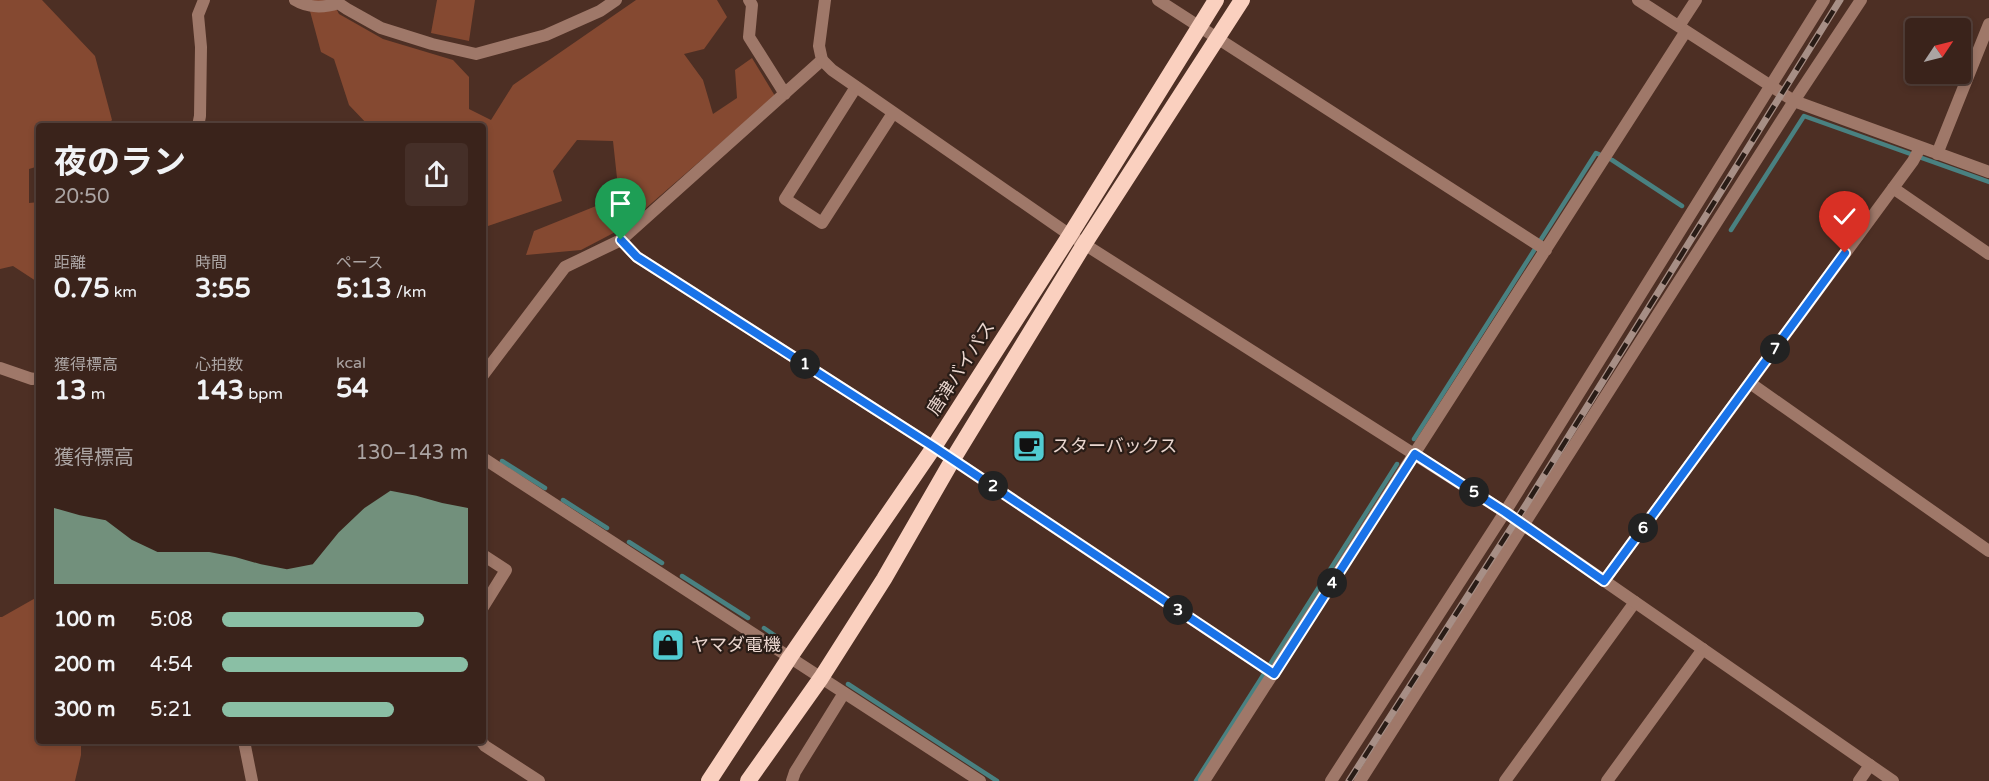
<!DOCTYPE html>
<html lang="ja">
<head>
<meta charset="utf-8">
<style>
  :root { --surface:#3a231b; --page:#452f28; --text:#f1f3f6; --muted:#aba4a3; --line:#54403a; --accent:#8abfa5 }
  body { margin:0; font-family:"Varela Round","Noto Sans JP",sans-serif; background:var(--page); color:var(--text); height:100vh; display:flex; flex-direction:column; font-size:22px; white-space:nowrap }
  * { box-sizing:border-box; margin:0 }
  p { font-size:20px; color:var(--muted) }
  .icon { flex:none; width:33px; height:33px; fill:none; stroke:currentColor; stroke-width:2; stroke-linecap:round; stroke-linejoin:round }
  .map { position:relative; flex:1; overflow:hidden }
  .drawer { position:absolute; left:36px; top:123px; width:450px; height:621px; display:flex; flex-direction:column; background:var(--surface); border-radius:6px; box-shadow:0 3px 9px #0003,0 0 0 2px var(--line) }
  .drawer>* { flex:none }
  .needle { width:39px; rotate:55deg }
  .controls { position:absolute; left:1905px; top:18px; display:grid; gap:12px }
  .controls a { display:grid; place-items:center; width:66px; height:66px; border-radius:6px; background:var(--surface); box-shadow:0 3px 9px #0003,0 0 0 2px var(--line); font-size:30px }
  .pin { position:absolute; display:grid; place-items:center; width:51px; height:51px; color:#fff; margin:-62px -26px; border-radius:50% 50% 50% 0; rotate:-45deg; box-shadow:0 0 6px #0007 }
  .pin .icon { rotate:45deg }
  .km { position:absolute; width:30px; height:30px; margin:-15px; border-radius:50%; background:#222; color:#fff; font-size:16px; line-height:30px; text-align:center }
  .round { display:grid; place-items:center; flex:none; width:63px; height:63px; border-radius:6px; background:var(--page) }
  .head { display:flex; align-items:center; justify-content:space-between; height:102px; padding:0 18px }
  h1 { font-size:33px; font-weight:700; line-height:45px }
  .figures { display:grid; grid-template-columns:repeat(3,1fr); gap:9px; height:102px; padding:6px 18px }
  .figures div { display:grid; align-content:center }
  .figures b { font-size:26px; font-weight:700 }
  .figures small { font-size:16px; font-weight:400 }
  .figures p { font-size:16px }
  .chart { height:168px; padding:12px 18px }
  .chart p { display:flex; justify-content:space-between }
  .chart svg { width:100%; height:108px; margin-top:6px; fill:var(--accent); opacity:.7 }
  ul { padding:0 18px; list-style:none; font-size:20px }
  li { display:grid; grid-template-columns:96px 72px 1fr; align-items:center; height:45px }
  li i { height:15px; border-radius:8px; background:var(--accent) }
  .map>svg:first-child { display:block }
  .green { fill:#854931 }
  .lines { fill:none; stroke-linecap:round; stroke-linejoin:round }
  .stream { stroke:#498181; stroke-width:4.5 }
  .minor { stroke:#9f7869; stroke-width:12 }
  .tertiary { stroke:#9f7869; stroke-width:12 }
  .trunk { stroke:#fad0bf; stroke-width:16 }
  .rail-casing { stroke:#a78f86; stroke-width:7 }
  .rail { stroke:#291c16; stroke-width:4.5; stroke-dasharray:14; stroke-linecap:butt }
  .route-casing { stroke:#fff; stroke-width:12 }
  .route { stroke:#1a73e8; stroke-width:8 }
  .labels { text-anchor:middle; stroke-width:4.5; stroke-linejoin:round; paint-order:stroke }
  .street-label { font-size:18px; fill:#ead6cf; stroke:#291c16 }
  .poi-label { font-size:18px; fill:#ead6cf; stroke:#291c16; text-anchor:start }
</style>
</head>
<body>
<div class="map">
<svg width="1989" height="781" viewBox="0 0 1989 781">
  <rect width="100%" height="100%" fill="#4d2f24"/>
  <!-- green -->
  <path class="green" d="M0,0h42l53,56 17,64 -5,6h-68v40l-10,3v34l10,-1v81l-26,-17 -13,3z
    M307,0h25l7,14 44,25 70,21 16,17v32l22,11 22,-35 123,-85h81l10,17 -23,32 -20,5 19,26 10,34 24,-16 -2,-28 17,-12 23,38 -152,132 -42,22 -55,5 8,-24 67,-27 16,-26 -4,-37 -36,-1 -24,31 9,30 -74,25 -5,-4v-96h-114l-20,-21 -15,-46 -13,-7z
    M437,0h38l-6,41 -38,-8z
    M39,596v145h42v14l-6,26h-75v-164h2z"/>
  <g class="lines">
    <!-- stream -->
    <path class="stream" d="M1731,230l73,-114 185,66
      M1414,439l182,-286 16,7 70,46
      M502,461l43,27
      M563,500l44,28
      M629,542l33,21
      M682,576l66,42
      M764,628l13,9
      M848,684l149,97
      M1196,781l201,-317"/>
    <!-- minor -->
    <path class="minor" d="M295,0c13,8 29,8 43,3
      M337,0l1,3 9,6 34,19 51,16 44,10 70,-19 54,-24 16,-11
      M749,0l3,5 -3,32 36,57
      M1158,0l388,250
      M1638,0l156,101 195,71
      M1679,26l17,-26
      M856,87l-71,112 37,24 71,-110
      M198,126l2,-10 1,-69 -3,-32 6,-15
      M1937,154l52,-130
      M1893,188l96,66
      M621,240l16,17 297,190 340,227
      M0,368l32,11 7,-1
      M483,375l82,-108 56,-27 201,-180 -3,-14 6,-46
      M1750,383l239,168
      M483,458l497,323
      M483,555l23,15 -23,37
      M1604,581l309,-420 7,-13
      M244,741l8,40
      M481,741l4,5 54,35
      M792,781l3,-9 49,-79
      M1204,781l482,-750
      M1331,781l174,-269 319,-512
      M1360,781l434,-680 67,-101
      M1505,781l130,-179
      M1607,781l96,-132
      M1859,781l11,-16"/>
    <!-- tertiary -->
    <path class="tertiary" d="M822,60l10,10 238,165 435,277 388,269"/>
    <!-- trunk -->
    <path class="trunk" d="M709,781l81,-124 144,-210 136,-212 146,-235
      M748,781l73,-103 63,-99 69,-120 132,-216 157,-243"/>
    <!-- rail casing -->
    <g class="rail-casing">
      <path id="rail" d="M1349,781l175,-273 316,-508"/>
    </g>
    <!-- rail -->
    <use href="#rail" class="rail"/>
  </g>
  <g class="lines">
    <!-- route casing -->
    <g class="route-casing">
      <path id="route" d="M621,240l16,17 297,190 340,227 141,-220 90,58 99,69 241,-328"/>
    </g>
    <!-- route -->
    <use href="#route" class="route"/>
  </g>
  <!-- icons -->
  <defs>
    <g id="cafe-square" transform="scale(1.725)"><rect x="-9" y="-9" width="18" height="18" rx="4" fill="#51ccd2" stroke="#291c16"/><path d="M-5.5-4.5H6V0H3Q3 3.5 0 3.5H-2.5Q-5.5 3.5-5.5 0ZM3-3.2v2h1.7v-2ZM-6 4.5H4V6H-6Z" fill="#111"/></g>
    <g id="shop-square" transform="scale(1.725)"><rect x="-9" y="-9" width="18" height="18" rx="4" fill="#51ccd2" stroke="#291c16"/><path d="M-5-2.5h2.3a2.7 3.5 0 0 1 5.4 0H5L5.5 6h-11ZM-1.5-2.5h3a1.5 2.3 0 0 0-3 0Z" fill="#111"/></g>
  </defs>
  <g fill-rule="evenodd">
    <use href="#cafe-square" x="1029" y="446"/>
    <use href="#shop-square" x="668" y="645"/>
  </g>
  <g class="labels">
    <!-- street labels -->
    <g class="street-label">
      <text transform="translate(961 368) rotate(-57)" y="6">唐津バイパス</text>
    </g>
    <!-- poi labels -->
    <g class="poi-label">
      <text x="1052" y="452">スターバックス</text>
      <text x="691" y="651">ヤマダ電機</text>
    </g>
  </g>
</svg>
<div class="controls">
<a><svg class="needle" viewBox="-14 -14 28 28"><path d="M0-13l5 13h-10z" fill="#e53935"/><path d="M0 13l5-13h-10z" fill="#aba4a3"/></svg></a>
</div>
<div class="pin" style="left:621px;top:240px;background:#1e9e55"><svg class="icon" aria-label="arrive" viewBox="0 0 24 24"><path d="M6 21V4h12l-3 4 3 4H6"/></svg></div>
<div class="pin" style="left:1845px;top:253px;background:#d93025"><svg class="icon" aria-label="check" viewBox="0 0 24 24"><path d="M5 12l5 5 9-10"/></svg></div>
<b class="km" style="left:805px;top:364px">1</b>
<b class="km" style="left:993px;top:486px">2</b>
<b class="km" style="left:1178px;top:610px">3</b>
<b class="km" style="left:1332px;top:583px">4</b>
<b class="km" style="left:1474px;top:492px">5</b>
<b class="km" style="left:1643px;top:528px">6</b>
<b class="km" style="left:1775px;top:349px">7</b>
<section class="drawer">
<div class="head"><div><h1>夜のラン</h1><p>20:50</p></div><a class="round"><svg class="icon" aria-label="share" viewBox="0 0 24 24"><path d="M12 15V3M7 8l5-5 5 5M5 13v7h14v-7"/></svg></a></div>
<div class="figures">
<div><p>距離</p><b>0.75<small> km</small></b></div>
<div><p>時間</p><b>3:55</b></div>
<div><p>ペース</p><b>5:13<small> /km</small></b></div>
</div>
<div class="figures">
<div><p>獲得標高</p><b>13<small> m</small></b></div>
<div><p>心拍数</p><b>143<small> bpm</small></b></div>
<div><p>kcal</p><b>54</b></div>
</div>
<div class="chart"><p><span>獲得標高</span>130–143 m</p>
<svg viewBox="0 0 160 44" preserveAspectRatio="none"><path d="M0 44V13L10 16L20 18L30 26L40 31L50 31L60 31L70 33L80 36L90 38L100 36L110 23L120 13L130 6L140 8L150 11L160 13V44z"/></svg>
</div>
<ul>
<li><b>100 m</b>5:08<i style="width:82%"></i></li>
<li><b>200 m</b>4:54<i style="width:100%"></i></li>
<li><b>300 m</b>5:21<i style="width:70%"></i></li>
</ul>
</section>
</div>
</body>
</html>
